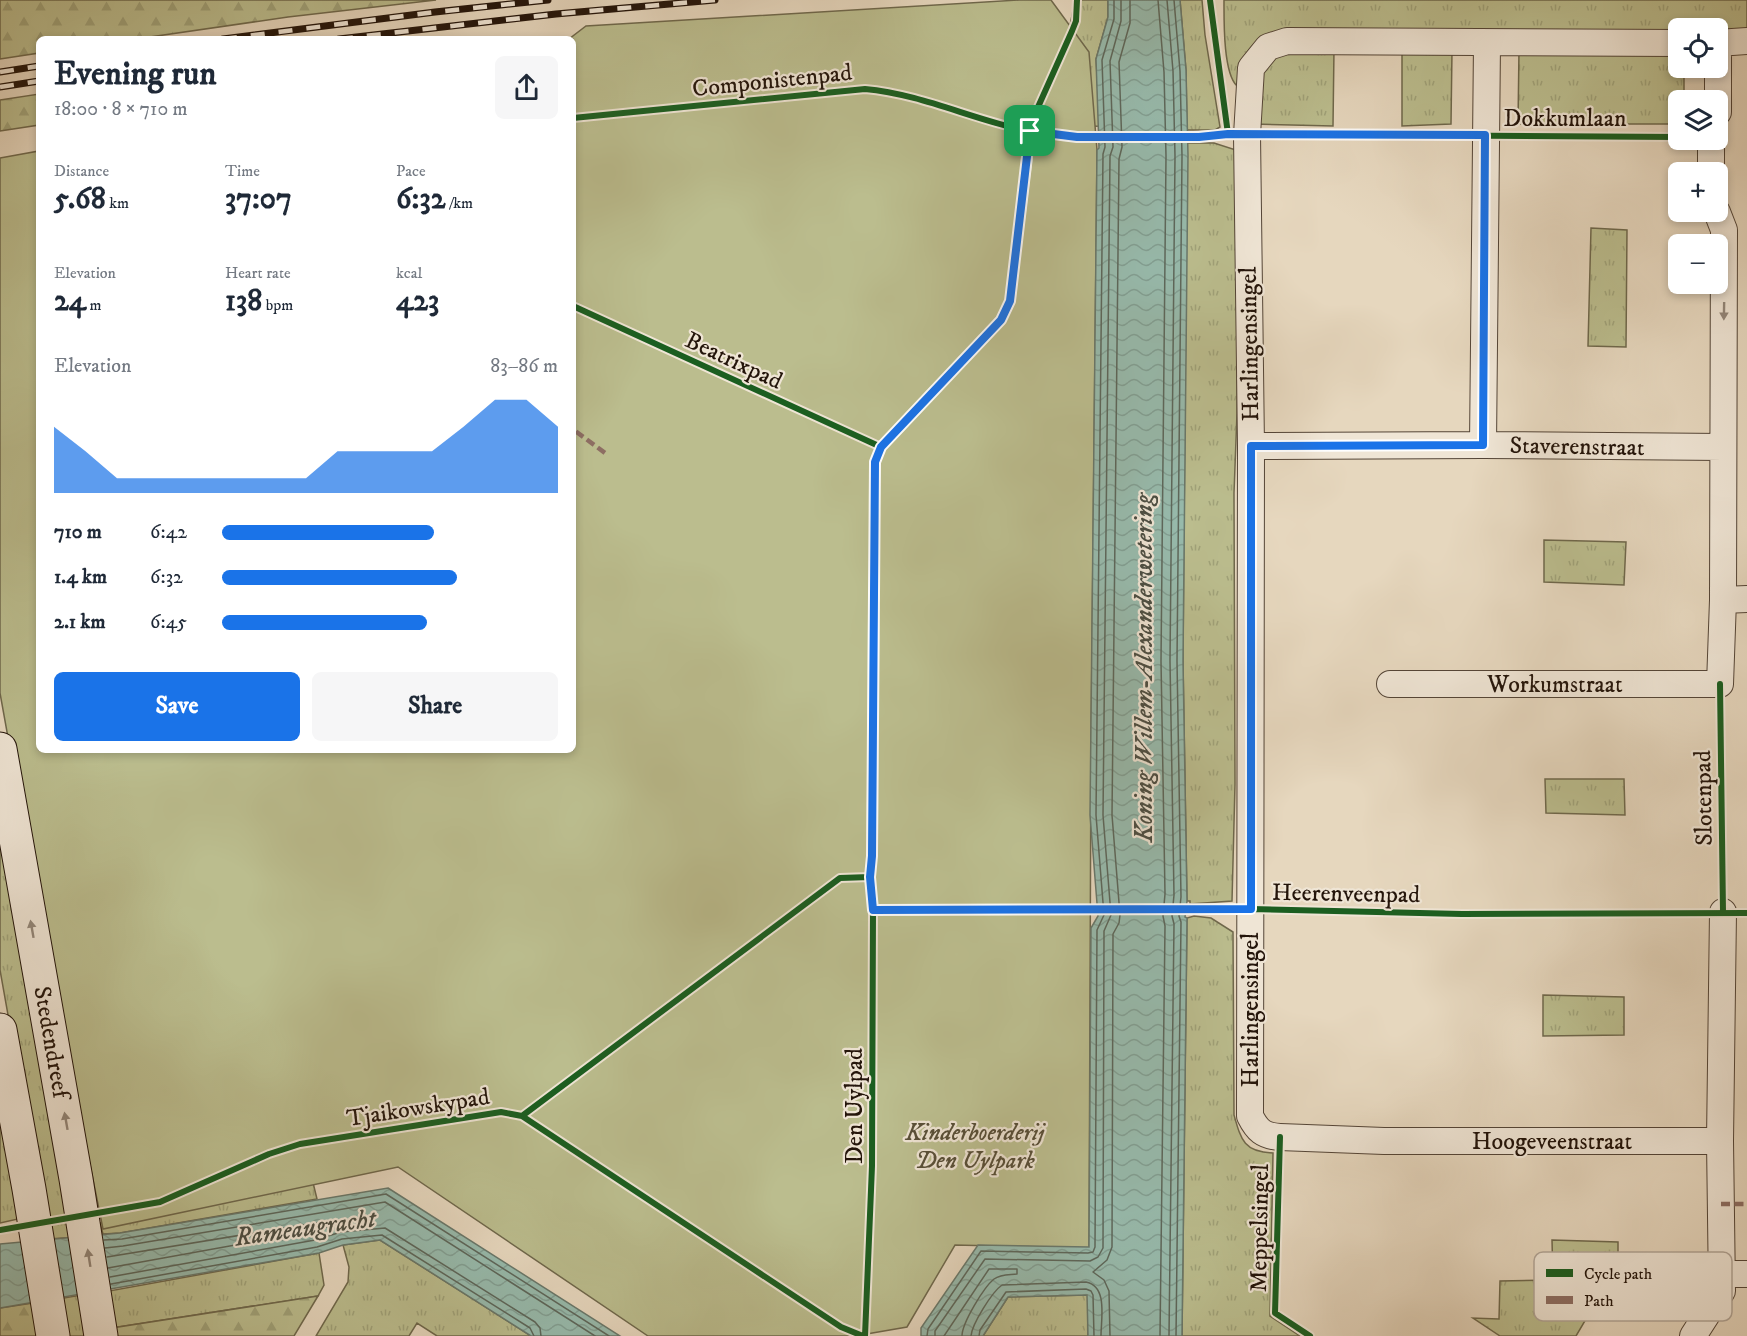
<!DOCTYPE html>
<html lang="en">
<head>
<meta charset="utf-8">
<style>
  :root { --surface:#fff; --page:#f6f6f7; --text:#1f2937; --muted:#747a83; --accent:#1a73e8 }
  body { margin:0; font-family:"IM FELL DW Pica",serif; background:var(--page); color:var(--text); height:100vh; display:flex; flex-direction:column; font-size:22px; white-space:nowrap }
  * { box-sizing:border-box; margin:0 }
  p { font-size:20px; color:var(--muted) }
  .icon { flex:none; width:33px; height:33px; fill:none; stroke:currentColor; stroke-width:2; stroke-linecap:round; stroke-linejoin:round }
  .map { position:relative; flex:1; overflow:hidden }
  .drawer { position:absolute; left:36px; top:36px; width:540px; height:717px; display:flex; flex-direction:column; background:var(--surface); border-radius:9px; box-shadow:0 3px 9px #0003 }
  .drawer>* { flex:none }
  .tools { position:absolute; left:1668px; top:18px; display:grid; gap:12px }
  .tools a { display:grid; place-items:center; width:60px; height:60px; border-radius:9px; background:var(--surface); box-shadow:0 3px 9px #0003; font-size:30px }
  .pin { position:absolute; display:grid; place-items:center; width:51px; height:51px; color:#fff; margin:-26px; border-radius:12px; box-shadow:0 3px 9px #0006 }
  .round { display:grid; place-items:center; flex:none; width:63px; height:63px; border-radius:9px; background:var(--page) }
  .overview { display:flex; align-items:center; justify-content:space-between; height:102px; padding:0 18px }
  h1 { font-size:33px; font-weight:700; line-height:45px }
  .stats { display:grid; grid-template-columns:repeat(3,1fr); gap:9px; height:102px; padding:6px 18px }
  .stats div { display:grid; align-content:center }
  .stats b { font-size:30px; font-weight:700 }
  .stats small { font-size:16px; font-weight:400 }
  .stats p { font-size:16px }
  .chart { height:168px; padding:12px 18px }
  .chart p { display:flex; justify-content:space-between }
  .chart svg { width:100%; height:108px; margin-top:6px; fill:var(--accent); opacity:.7 }
  .primary-button { display:flex; gap:12px; margin-top:auto; padding:12px 18px }
  .primary-button a { flex:1; height:69px; border-radius:9px; background:var(--accent); color:#fff; font-size:24px; font-weight:700; line-height:69px; text-align:center }
  .primary-button a+a { background:var(--page); color:var(--text) }
  ul { padding:0 18px; list-style:none; font-size:20px }
  li { display:grid; grid-template-columns:96px 72px 1fr; align-items:center; height:45px }
  li i { height:15px; border-radius:8px; background:var(--accent) }
  .map>svg:first-child { display:block }
  .grass { fill:url(#grass-tufts); stroke:#6f684c; stroke-width:1.5 }
  .forest { fill:url(#forest-firs); stroke:#6f684c; stroke-width:1.5 }
  .green { fill:#bbbd8e; stroke:#6f684c; stroke-width:1.5 }
  .water { fill:url(#water-waves); stroke:#69786b; stroke-width:1.5 }
  .lines { fill:none; stroke-linecap:round; stroke-linejoin:round }
  .shore { stroke:#5d675b; stroke-width:1.5 }
  .minor-casing { stroke:#544537; stroke-width:28 }
  .secondary-casing { stroke:#23140a; stroke-width:35 }
  .minor { stroke:#efe5d5; stroke-width:26 }
  .secondary { stroke:#efe5d5; stroke-width:33 }
  .rail-casing { stroke:#23140a; stroke-width:7 }
  .rail { stroke:#efe5d5; stroke-width:4.5; stroke-dasharray:14; stroke-linecap:butt }
  .quiet { stroke:#8d6e63; stroke-width:4.5; stroke-dasharray:9 4.5; stroke-linecap:butt }
  .cycleway-casing { stroke:#efe5d5; stroke-width:10 }
  .cycleway { stroke:#1b5e20; stroke-width:6 }
  .oneway { fill:#93877a }
  .route-casing { stroke:#fff; stroke-width:12 }
  .route { stroke:#1a73e8; stroke-width:8 }
  .labels { text-anchor:middle; stroke-width:4.5; stroke-linejoin:round; paint-order:stroke }
  .street-label { font-size:24px; fill:#23140a; stroke:#efe5d5 }
  .park-label { font-size:24px; font-style:italic; fill:#584f38; stroke:#efe5d5 }
  .water-label { font-size:26px; font-style:italic; fill:#4c4e43; stroke:#efe5d5 }
  .key { fill:#efe5d5; stroke:#b2a698; stroke-width:1.5 }
  .key-label { font-size:16px; fill:#23140a }
</style>
</head>
<body>
<div class="map">
<svg width="1747" height="1336" viewBox="0 0 1747 1336">
  <defs>
    <pattern id="grass-tufts" width="24" height="20" patternUnits="userSpaceOnUse" patternTransform="scale(1.5)"><rect width="24" height="20" fill="#bbbd8e"/><path d="M3 7l-1-3M5 7V3M7 7l1-3M15 17l-1-3M17 17v-4M19 17l1-3" fill="none" stroke="#a0a279"/></pattern>
    <pattern id="forest-firs" width="22" height="20" patternUnits="userSpaceOnUse" patternTransform="scale(1.5)"><rect width="22" height="20" fill="#bbbd8e"/><path d="M5 1l3.5 6h-7zM16 11l3.5 6h-7z" fill="#a0a279"/></pattern>
    <pattern id="water-waves" width="16" height="10" patternUnits="userSpaceOnUse" patternTransform="scale(1.5)"><rect width="16" height="10" fill="#97baac"/><path d="M0 5q4-4 8 0t8 0" fill="none" stroke="#829f93"/></pattern>
  </defs>
  <rect width="100%" height="100%" fill="#e6d7be"/>
  <filter id="stains"><feTurbulence type="fractalNoise" baseFrequency=".00333" numOctaves="4"/><feColorMatrix values="0 0 0 0 .2 0 0 0 0 .09 0 0 0 0 .02 0 0 0 .5 -.17"/></filter>
  <radialGradient id="worn" r=".72"><stop offset=".6" stop-color="#630" stop-opacity="0"/><stop offset="1" stop-color="#630" stop-opacity=".3"/></radialGradient>
  <!-- grass -->
  <path class="grass" d="M1075,0h33v17l-12,42 4,67 -42,2 6,-72z
    M1180,0h22l3,35 15,92 -5,3h-28l-1,-60z
    M1224,0h523v30l-454,1c-41,10 -48,11 -56,55 -14,-13 -13,-66 -13,-86z
    M1334,49l-1,77 -80,-2 4,-50 24,-24z
    M1402,49l50,2 -1,73 -49,2z
    M1519,50l159,3v15h6v32h-6v24h-160z
    M1187,143h27l25,8 -2,262 -3,80 1,291 -3,117 -42,3v-3h-3l-4,-240z
    M1591,228l36,2 -1,117 -38,-1z
    M1544,540l82,2 -2,43 -80,-3z
    M1545,779h79l1,36 -79,-2z
    M0,808l79,429 -31,2 -48,-269z
    M1194,916l17,2 22,14 1,183c7,25 10,37 39,38l-3,163 30,20h-118l5,-418z
    M1543,995l81,2v38l-81,1z
    M0,1116l18,103 -18,4z
    M305,1150l12,49 -197,34 -17,1 -3,-11 58,-12z
    M380,1240l151,96h-94l-20,-13 -8,13h-93l32,-54 1,-15 -6,-22z
    M1552,1240l66,2v23l-42,71h-76l-27,-18 26,1 1,-38 53,-1z
    M319,1253l5,32 -6,11 -206,32 -3,-37z
    M87,1294l5,42h-30l-4,-37z
    M1088,1295v41h-105l25,-39z"/>
  <!-- forest -->
  <path class="forest" d="M0,0h436l-148,17 -152,22h-97v14l-39,6z
    M39,94v31l-39,6v-31z
    M318,1296l-24,40h-181l-1,-8z
    M33,1303l6,33h-39v-28z"/>
  <!-- green -->
  <path class="green" d="M1019,0h32l38,52 8,98 -6,594 -2,504 -134,-3 -48,82 -52,9h-207l-250,-169 -295,62 -60,-297 -43,-239v-535l39,-7v599h534v-711h-4l17,-13z"/>
  <!-- water -->
  <path class="water" d="M1108,0h72l6,70 2,85 -5,506 4,240 -2,16 2,1 -5,418h-94l-1,-41 -79,2 -25,39h-62v-8l57,-83 111,2 2,-319 7,-12 -8,-101 7,-665 2,-2 -3,-89 12,-42z
    M388,1188l232,148h-89l-151,-96 -37,5 -24,8 -319,55v-64l120,-11z"/>
  <g class="lines">
    <!-- shore -->
    <path class="shore" d="M1158,0l6,72 2,84 -5,505 4,233 -2,22 2,10 -5,410
      M1167,0l6,71 2,85 -5,505 4,234 -2,21 2,8 -5,412
      M1174,0l6,71 2,85 -5,505 4,236 -2,19 2,6 -5,414
      M104,1240l18,-1 264,-45 223,142
      M105,1248l18,-2 262,-44 210,134
      M107,1257l214,-35 6,-1 2,3 -2,3 -14,4 -205,37
      M110,1277l205,-37 26,-8 44,-4 150,94 5,6 1,8
      M111,1284l206,-37 25,-8 40,-4 148,93 4,8
      M927,1336l1,-7 53,-78 107,2 5,-1 2,-5 2,-317 7,-15 -8,-100 7,-661 2,-7 -3,-87 12,-41v-19
      M935,1336v-5l50,-72 105,2 8,-4 5,-9 1,-317 7,-16 -8,-100 7,-659 3,-9 -3,-86 11,-40v-21
      M944,1336l45,-67h28v5c-8,1 -16,0 -23,5 -10,8 -32,44 -32,57
      M971,1336c1,-12 21,-44 31,-51l84,-3c22,4 15,37 15,54
      M979,1336l1,-6 26,-38 80,-3 5,2 2,4 1,41
      M1110,1336l-1,-45 -5,-11 -11,-8 14,-12 5,-13 1,-313 6,-11 1,-8 -8,-100 7,-656 3,-12 -3,-85 11,-39v-23"/>
    <!-- minor casing -->
    <g class="minor-casing">
      <path id="minor" d="M1678,43l-391,-2 -19,6 -17,21 -4,67 4,311 -1,670c7,14 13,20 30,21l104,4h336
        M1718,43l29,-2
        M1718,112v-69
        M1711,140v26
        M1483,445l4,-402
        M1251,446l232,-1 240,2
        M1723,600l24,-1
        M1390,684h330l3,-84 1,-370 -7,-18
        M1722,1274h25
        M1693,1336l29,-45 -2,-150 3,-229"/>
    </g>
    <!-- secondary casing -->
    <g class="secondary-casing">
      <path id="secondary" d="M0,749l76,430 25,157
        M0,1030l29,159 24,147"/>
    </g>
    <!-- minor -->
    <use href="#minor" class="minor"/>
    <!-- secondary -->
    <use href="#secondary" class="secondary"/>
    <!-- rail casing -->
    <g class="rail-casing">
      <path id="rail" d="M223,39l212,-27 113,-12
        M339,39l217,-25 159,-14
        M0,72l39,-6
        M0,87l39,-6"/>
    </g>
    <!-- rail -->
    <use href="#rail" class="rail"/>
    <!-- quiet -->
    <path class="quiet" d="M573,419l1,11 31,23
      M1721,1204h26"/>
    <!-- cycleway casing -->
    <g class="cycleway-casing">
      <path id="cycleway" d="M1210,0l18,134
        M573,118l292,-29c54,5 102,28 154,40 37,9 75,8 113,8 32,0 64,0 96,-3l450,3
        M573,306l308,141
        M1720,684l3,228
        M873,910l378,-1 211,5 285,-1
        M522,1116l318,-238 30,-1
        M1280,1137l-5,176 35,23
        M0,1230l160,-28 109,-48 31,-10 201,-32 21,4 319,211 22,9
        M865,1336l7,-170 1,-256 -3,-33 2,-21 3,-394 6,-15 120,-127 9,-19 21,-170 3,-15 38,-85 4,-10 1,-21"/>
    </g>
    <!-- cycleway -->
    <use href="#cycleway" class="cycleway"/>
  </g>
  <!-- one-way arrows -->
  <defs><path id="oneway-solid" d="M-6-.8H1V-3.2L6.5 0L1 3.2V.8H-6Z" transform="scale(1.5)"/></defs>
  <g class="oneway">
    <use href="#oneway-solid" transform="translate(1724 311) rotate(91)"/>
    <use href="#oneway-solid" transform="translate(32 929) rotate(-100)"/>
    <use href="#oneway-solid" transform="translate(66 1121) rotate(-100)"/>
    <use href="#oneway-solid" transform="translate(89 1258) rotate(-99)"/>
  </g>
  <g class="lines">
    <!-- route casing -->
    <g class="route-casing">
      <path id="route" d="M1030,131l47,6h122l29,-3 257,1 -2,310 -232,1v463l-378,1 -3,-33 2,-21 3,-394 6,-15 120,-127 9,-19z"/>
    </g>
    <!-- route -->
    <use href="#route" class="route"/>
  </g>
  <g class="labels">
    <!-- street labels -->
    <g class="street-label">
      <text transform="translate(772 80) rotate(-6)" y="8">Componistenpad</text>
      <text x="1565" y="126">Dokkumlaan</text>
      <text transform="translate(1249 344) rotate(-91)" y="8">Harlingensingel</text>
      <text transform="translate(734 360) rotate(25)" y="8">Beatrixpad</text>
      <text transform="translate(1577 446) rotate(1)" y="8">Staverenstraat</text>
      <text x="1555" y="692">Workumstraat</text>
      <text transform="translate(1703 798) rotate(-91)" y="8">Slotenpad</text>
      <text transform="translate(1346 893) rotate(1)" y="8">Heerenveenpad</text>
      <text transform="translate(1250 1010) rotate(-90)" y="8">Harlingensingel</text>
      <text transform="translate(52 1042) rotate(80)" y="8">Stedendreef</text>
      <text transform="translate(854 1106) rotate(-90)" y="8">Den Uylpad</text>
      <text transform="translate(418 1107) rotate(-9)" y="8">Tjaikowskypad</text>
      <text x="1552" y="1149">Hoogeveenstraat</text>
      <text transform="translate(1259 1228) rotate(-89)" y="8">Meppelsingel</text>
    </g>
    <!-- park labels -->
    <g class="park-label">
      <text x="975" y="1140">Kinderboerderij<tspan x="975" dy="28">Den Uylpark</tspan></text>
    </g>
    <!-- water labels -->
    <g class="water-label">
      <text transform="translate(1143 668) rotate(-90)" y="9">Koning Willem-Alexanderwetering</text>
      <text transform="translate(305 1227) rotate(-8)" y="9">Rameaugracht</text>
    </g>
  </g>
  <!-- legend -->
  <rect x="1534" y="1252" width="198" height="69" rx="9" class="key"/>
  <rect x="1546" y="1269" width="27" height="8" fill="#1b5e20"/>
  <rect x="1546" y="1296" width="27" height="8" fill="#8d6e63"/>
  <g class="key-label">
    <text x="1584" y="1279">Cycle path</text>
    <text x="1584" y="1306">Path</text>
  </g>
  <rect width="100%" height="100%" filter="url(#stains)"/>
  <rect width="100%" height="100%" fill="url(#worn)"/>
</svg>
<div class="tools">
<a><svg class="icon" aria-label="locate" viewBox="0 0 24 24"><circle cx="12" cy="12" r="6"/><path d="M12 2v4M12 18v4M2 12h4M18 12h4"/></svg></a>
<a><svg class="icon" aria-label="layers" viewBox="0 0 24 24"><path d="M12 4l9 5-9 5-9-5zM3 14l9 5 9-5"/></svg></a>
<a>+</a>
<a>−</a>
</div>
<div class="pin" style="left:1030px;top:131px;background:#1e9e55"><svg class="icon" aria-label="arrive" viewBox="0 0 24 24"><path d="M6 21V4h12l-3 4 3 4H6"/></svg></div>
<section class="drawer">
<div class="overview"><div><h1>Evening run</h1><p>18:00 · 8 × 710 m</p></div><a class="round"><svg class="icon" aria-label="share" viewBox="0 0 24 24"><path d="M12 15V3M7 8l5-5 5 5M5 13v7h14v-7"/></svg></a></div>
<div class="stats">
<div><p>Distance</p><b>5.68<small> km</small></b></div>
<div><p>Time</p><b>37:07</b></div>
<div><p>Pace</p><b>6:32<small> /km</small></b></div>
</div>
<div class="stats">
<div><p>Elevation</p><b>24<small> m</small></b></div>
<div><p>Heart rate</p><b>138<small> bpm</small></b></div>
<div><p>kcal</p><b>423</b></div>
</div>
<div class="chart"><p><span>Elevation</span>83–86 m</p>
<svg viewBox="0 0 160 44" preserveAspectRatio="none"><path d="M0 44V17L10 27L20 38L30 38L40 38L50 38L60 38L70 38L80 38L90 27L100 27L110 27L120 27L130 17L140 6L150 6L160 17V44z"/></svg>
</div>
<ul>
<li><b>710 m</b>6:42<i style="width:63%"></i></li>
<li><b>1.4 km</b>6:32<i style="width:70%"></i></li>
<li><b>2.1 km</b>6:45<i style="width:61%"></i></li>
</ul>
<div class="primary-button"><a>Save</a><a>Share</a></div>
</section>
</div>
</body>
</html>
